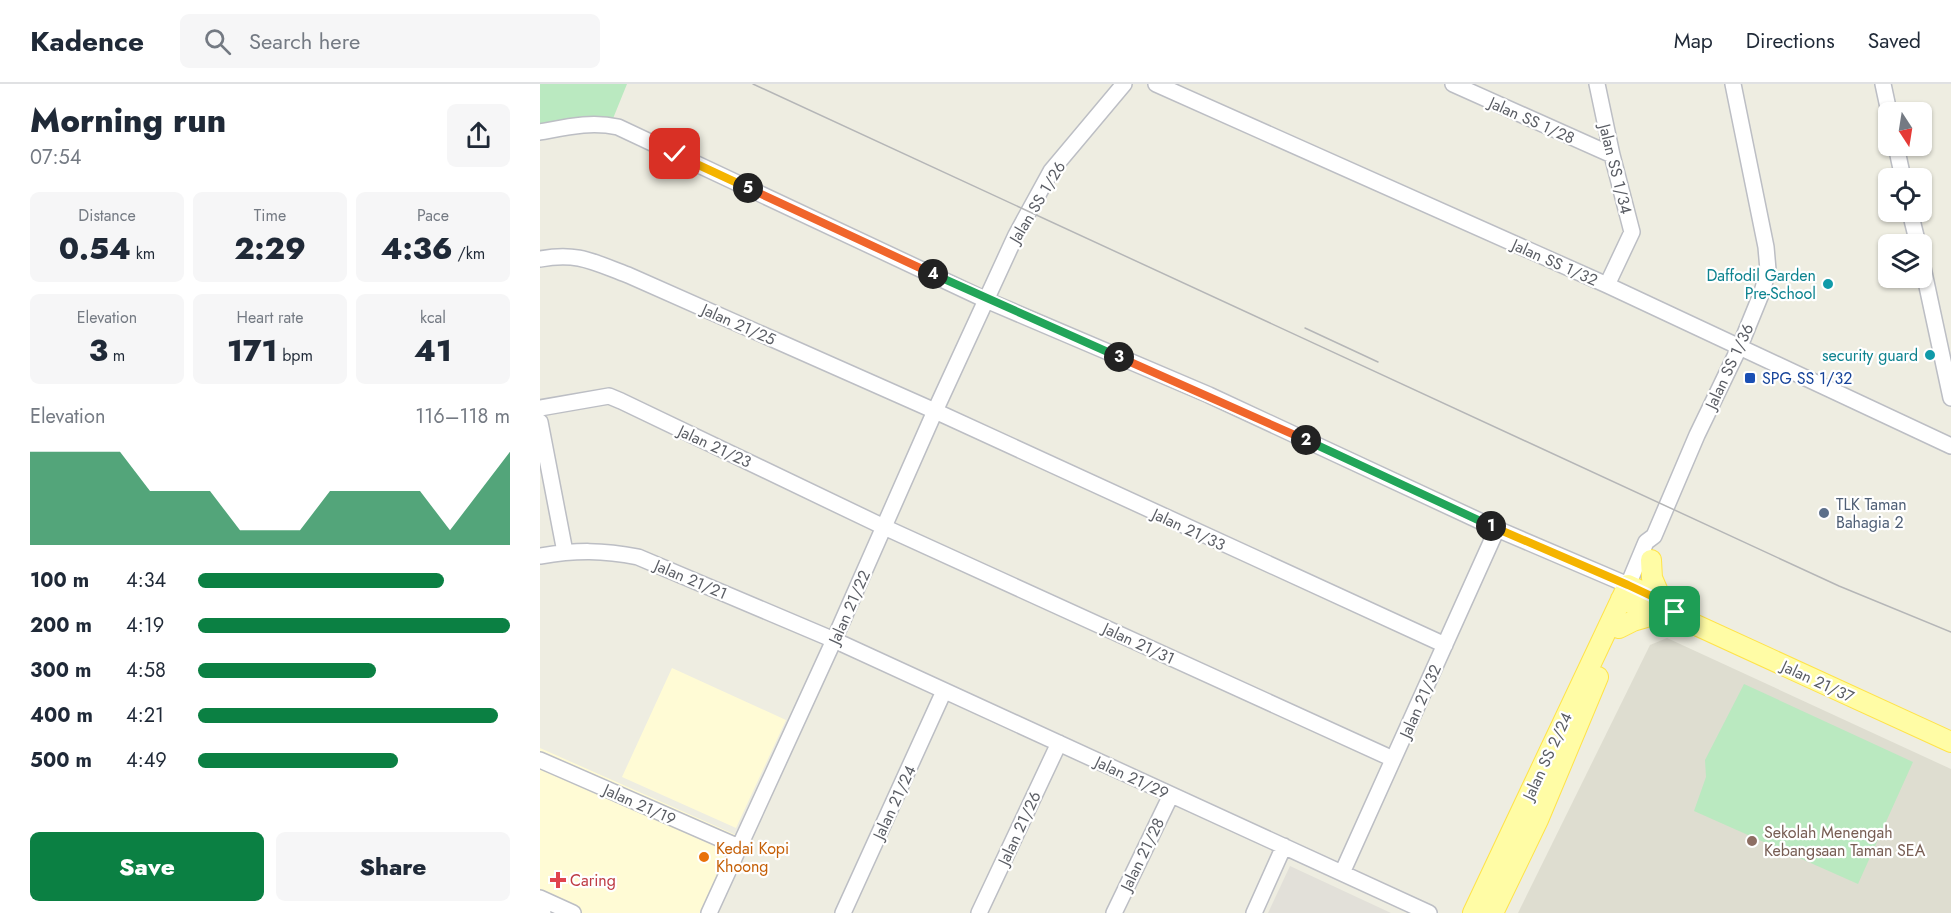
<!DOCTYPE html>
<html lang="en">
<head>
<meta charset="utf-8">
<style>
  :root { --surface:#fff; --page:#f6f6f7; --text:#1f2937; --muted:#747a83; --line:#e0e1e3; --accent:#0b8043 }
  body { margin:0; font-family:Jost,sans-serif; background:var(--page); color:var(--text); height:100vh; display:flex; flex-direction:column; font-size:22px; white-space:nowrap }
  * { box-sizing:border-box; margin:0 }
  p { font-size:20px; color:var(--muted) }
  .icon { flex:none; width:33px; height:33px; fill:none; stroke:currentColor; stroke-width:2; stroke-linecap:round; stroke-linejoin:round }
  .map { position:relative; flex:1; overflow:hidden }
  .sheet { display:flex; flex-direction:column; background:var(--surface); width:540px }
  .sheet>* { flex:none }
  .needle { width:39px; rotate:168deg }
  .controls { position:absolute; left:1338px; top:18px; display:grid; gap:12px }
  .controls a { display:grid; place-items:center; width:54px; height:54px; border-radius:9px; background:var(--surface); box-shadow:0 2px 4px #0004; font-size:30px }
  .pin { position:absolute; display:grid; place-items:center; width:51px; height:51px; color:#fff; margin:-26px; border-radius:12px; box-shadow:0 3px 9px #0006 }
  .km { position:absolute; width:30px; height:30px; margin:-15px; border-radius:50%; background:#222; color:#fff; font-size:16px; line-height:30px; text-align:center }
  .round { display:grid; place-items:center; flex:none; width:63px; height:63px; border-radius:9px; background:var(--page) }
  .headline { display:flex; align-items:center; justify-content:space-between; height:102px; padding:0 30px }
  h1 { font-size:33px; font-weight:800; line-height:45px }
  .figures { display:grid; grid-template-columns:repeat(3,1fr); gap:9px; height:102px; padding:6px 30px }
  .figures div { display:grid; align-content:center; border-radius:9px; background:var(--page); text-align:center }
  .figures b { font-size:30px; font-weight:800 }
  .figures small { font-size:16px; font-weight:400 }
  .figures p { font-size:16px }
  .chart { height:168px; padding:12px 30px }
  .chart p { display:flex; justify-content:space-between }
  .chart svg { width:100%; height:108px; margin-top:6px; fill:var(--accent); opacity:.7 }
  .action { display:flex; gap:12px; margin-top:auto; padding:12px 30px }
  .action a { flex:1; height:69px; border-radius:9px; background:var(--accent); color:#fff; font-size:24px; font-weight:800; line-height:69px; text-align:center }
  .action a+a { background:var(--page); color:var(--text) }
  ul { padding:0 30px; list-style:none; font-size:20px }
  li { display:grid; grid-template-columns:96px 72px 1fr; align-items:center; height:45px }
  li i { height:15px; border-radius:8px; background:var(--accent) }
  header { display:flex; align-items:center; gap:36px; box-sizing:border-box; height:84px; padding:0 30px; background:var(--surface); border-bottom:2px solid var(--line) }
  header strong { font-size:28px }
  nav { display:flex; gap:33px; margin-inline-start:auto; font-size:21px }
  .search { width:420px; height:54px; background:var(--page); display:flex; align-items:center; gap:15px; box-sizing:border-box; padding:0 21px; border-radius:9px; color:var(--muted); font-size:22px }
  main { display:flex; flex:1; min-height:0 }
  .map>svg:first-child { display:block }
  .commercial { fill:#fffbd5 }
  .industrial { fill:#e2e0d9 }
  .education { fill:#deddd0 }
  .green { fill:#bae9c0 }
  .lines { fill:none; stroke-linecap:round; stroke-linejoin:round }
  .minor-casing { stroke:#bcbec4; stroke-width:18 }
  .major-casing { stroke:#ffe349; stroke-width:22 }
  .minor { stroke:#fff; stroke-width:15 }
  .major { stroke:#fffca5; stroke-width:20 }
  .tram { stroke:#b5b6b7; stroke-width:1.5 }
  .split-1-casing { stroke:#fff; stroke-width:12 }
  .split-2-casing { stroke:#fff; stroke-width:12 }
  .split-3-casing { stroke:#fff; stroke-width:12 }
  .split-4-casing { stroke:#fff; stroke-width:12 }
  .split-5-casing { stroke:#fff; stroke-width:12 }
  .split-6-casing { stroke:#fff; stroke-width:12 }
  .split-1 { stroke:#f5b400; stroke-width:8 }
  .split-2 { stroke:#22a559; stroke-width:8 }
  .split-3 { stroke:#f0652b; stroke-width:8 }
  .split-4 { stroke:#22a559; stroke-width:8 }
  .split-5 { stroke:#f0652b; stroke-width:8 }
  .split-6 { stroke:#f5b400; stroke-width:8 }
  .culture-dot { fill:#0f9aa8; stroke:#fff; stroke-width:2 }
  .transit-dot { fill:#1a4fb4; stroke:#fff; stroke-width:2 }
  .service-dot { fill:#5c6f8a; stroke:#fff; stroke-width:2 }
  .education-dot { fill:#8d6e63; stroke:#fff; stroke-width:2 }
  .food-dot { fill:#e8710a; stroke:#fff; stroke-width:2 }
  .health-dot { fill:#e0444e; stroke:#fff; stroke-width:2 }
  .labels { text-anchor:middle; stroke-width:4.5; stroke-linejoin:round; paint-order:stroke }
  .street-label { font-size:16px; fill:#5a5d64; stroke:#fff }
  .culture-label { font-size:16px; fill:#0d838f; stroke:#fff; text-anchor:end }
  .transit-label { font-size:16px; fill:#164399; stroke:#fff; text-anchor:start }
  .service-label { font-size:16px; fill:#4e5e75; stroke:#fff; text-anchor:start }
  .education-label { font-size:16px; fill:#785e54; stroke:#fff; text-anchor:start }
  .food-label { font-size:16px; fill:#c56008; stroke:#fff; text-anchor:start }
  .health-label { font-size:16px; fill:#be3a42; stroke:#fff; text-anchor:start }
</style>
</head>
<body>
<header>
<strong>Kadence</strong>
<div class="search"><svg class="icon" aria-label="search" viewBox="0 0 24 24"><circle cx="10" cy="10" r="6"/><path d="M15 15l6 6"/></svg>Search here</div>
<nav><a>Map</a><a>Directions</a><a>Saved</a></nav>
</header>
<main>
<section class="sheet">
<div class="headline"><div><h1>Morning run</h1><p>07:54</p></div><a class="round"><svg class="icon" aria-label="share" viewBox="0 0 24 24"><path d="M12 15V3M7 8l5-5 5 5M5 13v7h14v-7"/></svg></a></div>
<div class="figures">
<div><p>Distance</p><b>0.54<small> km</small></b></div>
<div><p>Time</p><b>2:29</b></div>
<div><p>Pace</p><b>4:36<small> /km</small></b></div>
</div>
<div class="figures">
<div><p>Elevation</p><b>3<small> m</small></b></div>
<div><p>Heart rate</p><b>171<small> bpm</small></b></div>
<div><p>kcal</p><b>41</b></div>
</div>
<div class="chart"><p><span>Elevation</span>116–118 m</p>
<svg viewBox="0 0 160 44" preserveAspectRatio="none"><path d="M0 44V6L10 6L20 6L30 6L40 22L50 22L60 22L70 38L80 38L90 38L100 22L110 22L120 22L130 22L140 38L150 22L160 6V44z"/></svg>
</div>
<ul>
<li><b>100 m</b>4:34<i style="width:79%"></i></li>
<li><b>200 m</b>4:19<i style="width:100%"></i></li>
<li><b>300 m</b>4:58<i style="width:57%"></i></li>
<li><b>400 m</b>4:21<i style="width:96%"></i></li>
<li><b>500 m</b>4:49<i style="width:64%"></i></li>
</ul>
<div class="action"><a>Save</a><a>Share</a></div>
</section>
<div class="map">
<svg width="1411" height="829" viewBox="0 0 1411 829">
  <rect width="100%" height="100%" fill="#eeede1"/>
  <!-- commercial -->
  <path class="commercial" d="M132,584l114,52 -50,108 -114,-51z
    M0,664l196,87 -36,78h-160z"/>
  <!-- industrial -->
  <path class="industrial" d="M750,782l101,47h-123z"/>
  <!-- education -->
  <path class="education" d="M1127,554l284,131v144h-433l132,-268z"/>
  <!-- green -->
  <path class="green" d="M0,0h87l-15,37c-25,-7 -47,-1 -72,4z
    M1204,600l169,78 -55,122 -164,-73 12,-34 -1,-17z"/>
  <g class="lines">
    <!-- minor casing -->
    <g class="minor-casing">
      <path id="minor" d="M616,0l451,201 344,161
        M913,0l159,71
        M1057,0l15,71 20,77 -25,53
        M1343,0l6,28
        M0,48c27,-5 51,-11 78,-5l368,173 223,95 288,134 131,56 18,-43 8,-6 43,-101 43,-89 22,-54 6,-22 -2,-23 -33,-163
        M1356,62l7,32
        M1370,128l8,32
        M0,175c38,-7 53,3 88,16l307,136 510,234
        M1382,179l29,135
        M0,324l69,-12 12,5 263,126 509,232
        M0,338l25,130
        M0,472c36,-6 63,-6 98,1l196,83 595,273
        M0,676l199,87
        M802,789l155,-344
        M0,814l33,15
        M0,828l3,1
        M169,829l125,-273 101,-229 81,-176 35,-64 73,-87
        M303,829l101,-222
        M439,829l80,-170
        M574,829l57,-118
        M714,829l30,-67"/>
    </g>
    <!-- major casing -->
    <g class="major-casing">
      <path id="major" d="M1111,476l1,18 10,23
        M1081,515l36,15 28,6 266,122
        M1079,544l14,-7 24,-7
        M933,829l155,-328 34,16 23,19
        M953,829l45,-93 60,-143"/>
    </g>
    <!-- minor -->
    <use href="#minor" class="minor"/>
    <!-- major -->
    <use href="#major" class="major"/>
    <!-- tram -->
    <path class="tram" d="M213,0l1086,502 112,46
      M765,244l73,34"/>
  </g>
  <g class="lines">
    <!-- split-1 casing -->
    <g class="split-1-casing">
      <path id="split-1" d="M951,442l137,59 34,16 13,11"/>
    </g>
    <!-- split-2 casing -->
    <g class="split-2-casing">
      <path id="split-2" d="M766,356l185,86"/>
    </g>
    <!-- split-3 casing -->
    <g class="split-3-casing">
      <path id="split-3" d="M579,273l187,83"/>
    </g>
    <!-- split-4 casing -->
    <g class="split-4-casing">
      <path id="split-4" d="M393,190l186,83"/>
    </g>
    <!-- split-5 casing -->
    <g class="split-5-casing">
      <path id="split-5" d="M208,104l185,86"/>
    </g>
    <!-- split-6 casing -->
    <g class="split-6-casing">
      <path id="split-6" d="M135,70l73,34"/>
    </g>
    <!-- split-1 -->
    <use href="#split-1" class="split-1"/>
    <!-- split-2 -->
    <use href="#split-2" class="split-2"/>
    <!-- split-3 -->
    <use href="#split-3" class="split-3"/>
    <!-- split-4 -->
    <use href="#split-4" class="split-4"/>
    <!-- split-5 -->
    <use href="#split-5" class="split-5"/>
    <!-- split-6 -->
    <use href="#split-6" class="split-6"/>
  </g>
  <!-- markers -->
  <g class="culture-dot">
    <circle cx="1288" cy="200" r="6"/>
    <circle cx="1390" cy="271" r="6"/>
  </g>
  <rect class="transit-dot" x="1204" y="288" width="12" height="12" rx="3"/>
  <circle class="service-dot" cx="1284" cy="429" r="6"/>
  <circle class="education-dot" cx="1212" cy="757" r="6"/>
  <circle class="food-dot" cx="164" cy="773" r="6"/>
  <path class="health-dot" d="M15 787h6v6h6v6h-6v6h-6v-6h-6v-6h6z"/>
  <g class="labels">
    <!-- street labels -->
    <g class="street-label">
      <text transform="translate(992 36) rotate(24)" y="6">Jalan SS 1/28</text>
      <text transform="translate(1076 85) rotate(76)" y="6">Jalan SS 1/34</text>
      <text transform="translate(497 118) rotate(-59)" y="6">Jalan SS 1/26</text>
      <text transform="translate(1015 178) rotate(24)" y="6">Jalan SS 1/32</text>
      <text transform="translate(199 240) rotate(24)" y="6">Jalan 21/25</text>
      <text transform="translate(1189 282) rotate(-65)" y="6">Jalan SS 1/36</text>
      <text transform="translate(175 362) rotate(25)" y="6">Jalan 21/23</text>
      <text transform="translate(649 445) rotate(25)" y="6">Jalan 21/33</text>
      <text transform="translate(151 495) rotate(23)" y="6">Jalan 21/21</text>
      <text transform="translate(309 523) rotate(-66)" y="6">Jalan 21/22</text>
      <text transform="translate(599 559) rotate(25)" y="6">Jalan 21/31</text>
      <text transform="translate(1278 597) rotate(25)" y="6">Jalan 21/37</text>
      <text transform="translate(880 617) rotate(-66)" y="6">Jalan 21/32</text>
      <text transform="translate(1007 672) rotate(-65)" y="6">Jalan SS 2/24</text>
      <text transform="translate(592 693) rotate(25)" y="6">Jalan 21/29</text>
      <text transform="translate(354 718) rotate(-65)" y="6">Jalan 21/24</text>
      <text transform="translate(100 720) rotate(24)" y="6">Jalan 21/19</text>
      <text transform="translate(479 744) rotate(-65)" y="6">Jalan 21/26</text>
      <text transform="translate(602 770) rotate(-64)" y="6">Jalan 21/28</text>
    </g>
    <!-- culture labels -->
    <g class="culture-label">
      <text x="1276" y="197">Daffodil Garden<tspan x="1276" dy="18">Pre-School</tspan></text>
      <text x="1378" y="277">security guard</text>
    </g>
    <!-- transit labels -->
    <g class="transit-label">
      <text x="1222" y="300">SPG SS 1/32</text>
    </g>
    <!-- service labels -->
    <g class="service-label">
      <text x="1296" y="426">TLK Taman<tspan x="1296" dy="18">Bahagia 2</tspan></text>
    </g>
    <!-- education labels -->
    <g class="education-label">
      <text x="1224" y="754">Sekolah Menengah<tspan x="1224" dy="18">Kebangsaan Taman SEA</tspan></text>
    </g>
    <!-- food labels -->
    <g class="food-label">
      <text x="176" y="770">Kedai Kopi<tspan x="176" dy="18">Khoong</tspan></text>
    </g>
    <!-- health labels -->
    <g class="health-label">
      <text x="30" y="802">Caring</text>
    </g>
  </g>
</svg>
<div class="controls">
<a><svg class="needle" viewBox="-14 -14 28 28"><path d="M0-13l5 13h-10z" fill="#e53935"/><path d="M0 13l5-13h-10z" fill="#747a83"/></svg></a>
<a><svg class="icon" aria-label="locate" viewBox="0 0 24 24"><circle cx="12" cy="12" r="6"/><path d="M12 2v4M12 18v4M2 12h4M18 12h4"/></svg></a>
<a><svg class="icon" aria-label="layers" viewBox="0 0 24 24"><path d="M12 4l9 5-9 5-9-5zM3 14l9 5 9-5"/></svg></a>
</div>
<div class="pin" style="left:1135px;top:528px;background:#1e9e55"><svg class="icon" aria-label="arrive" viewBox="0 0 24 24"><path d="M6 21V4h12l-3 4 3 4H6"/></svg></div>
<div class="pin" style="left:135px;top:70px;background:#d93025"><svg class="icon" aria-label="check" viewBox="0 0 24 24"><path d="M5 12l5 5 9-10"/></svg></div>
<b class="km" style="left:951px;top:442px">1</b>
<b class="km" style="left:766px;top:356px">2</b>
<b class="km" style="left:579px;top:273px">3</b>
<b class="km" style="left:393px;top:190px">4</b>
<b class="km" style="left:208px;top:104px">5</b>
</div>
</main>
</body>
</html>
